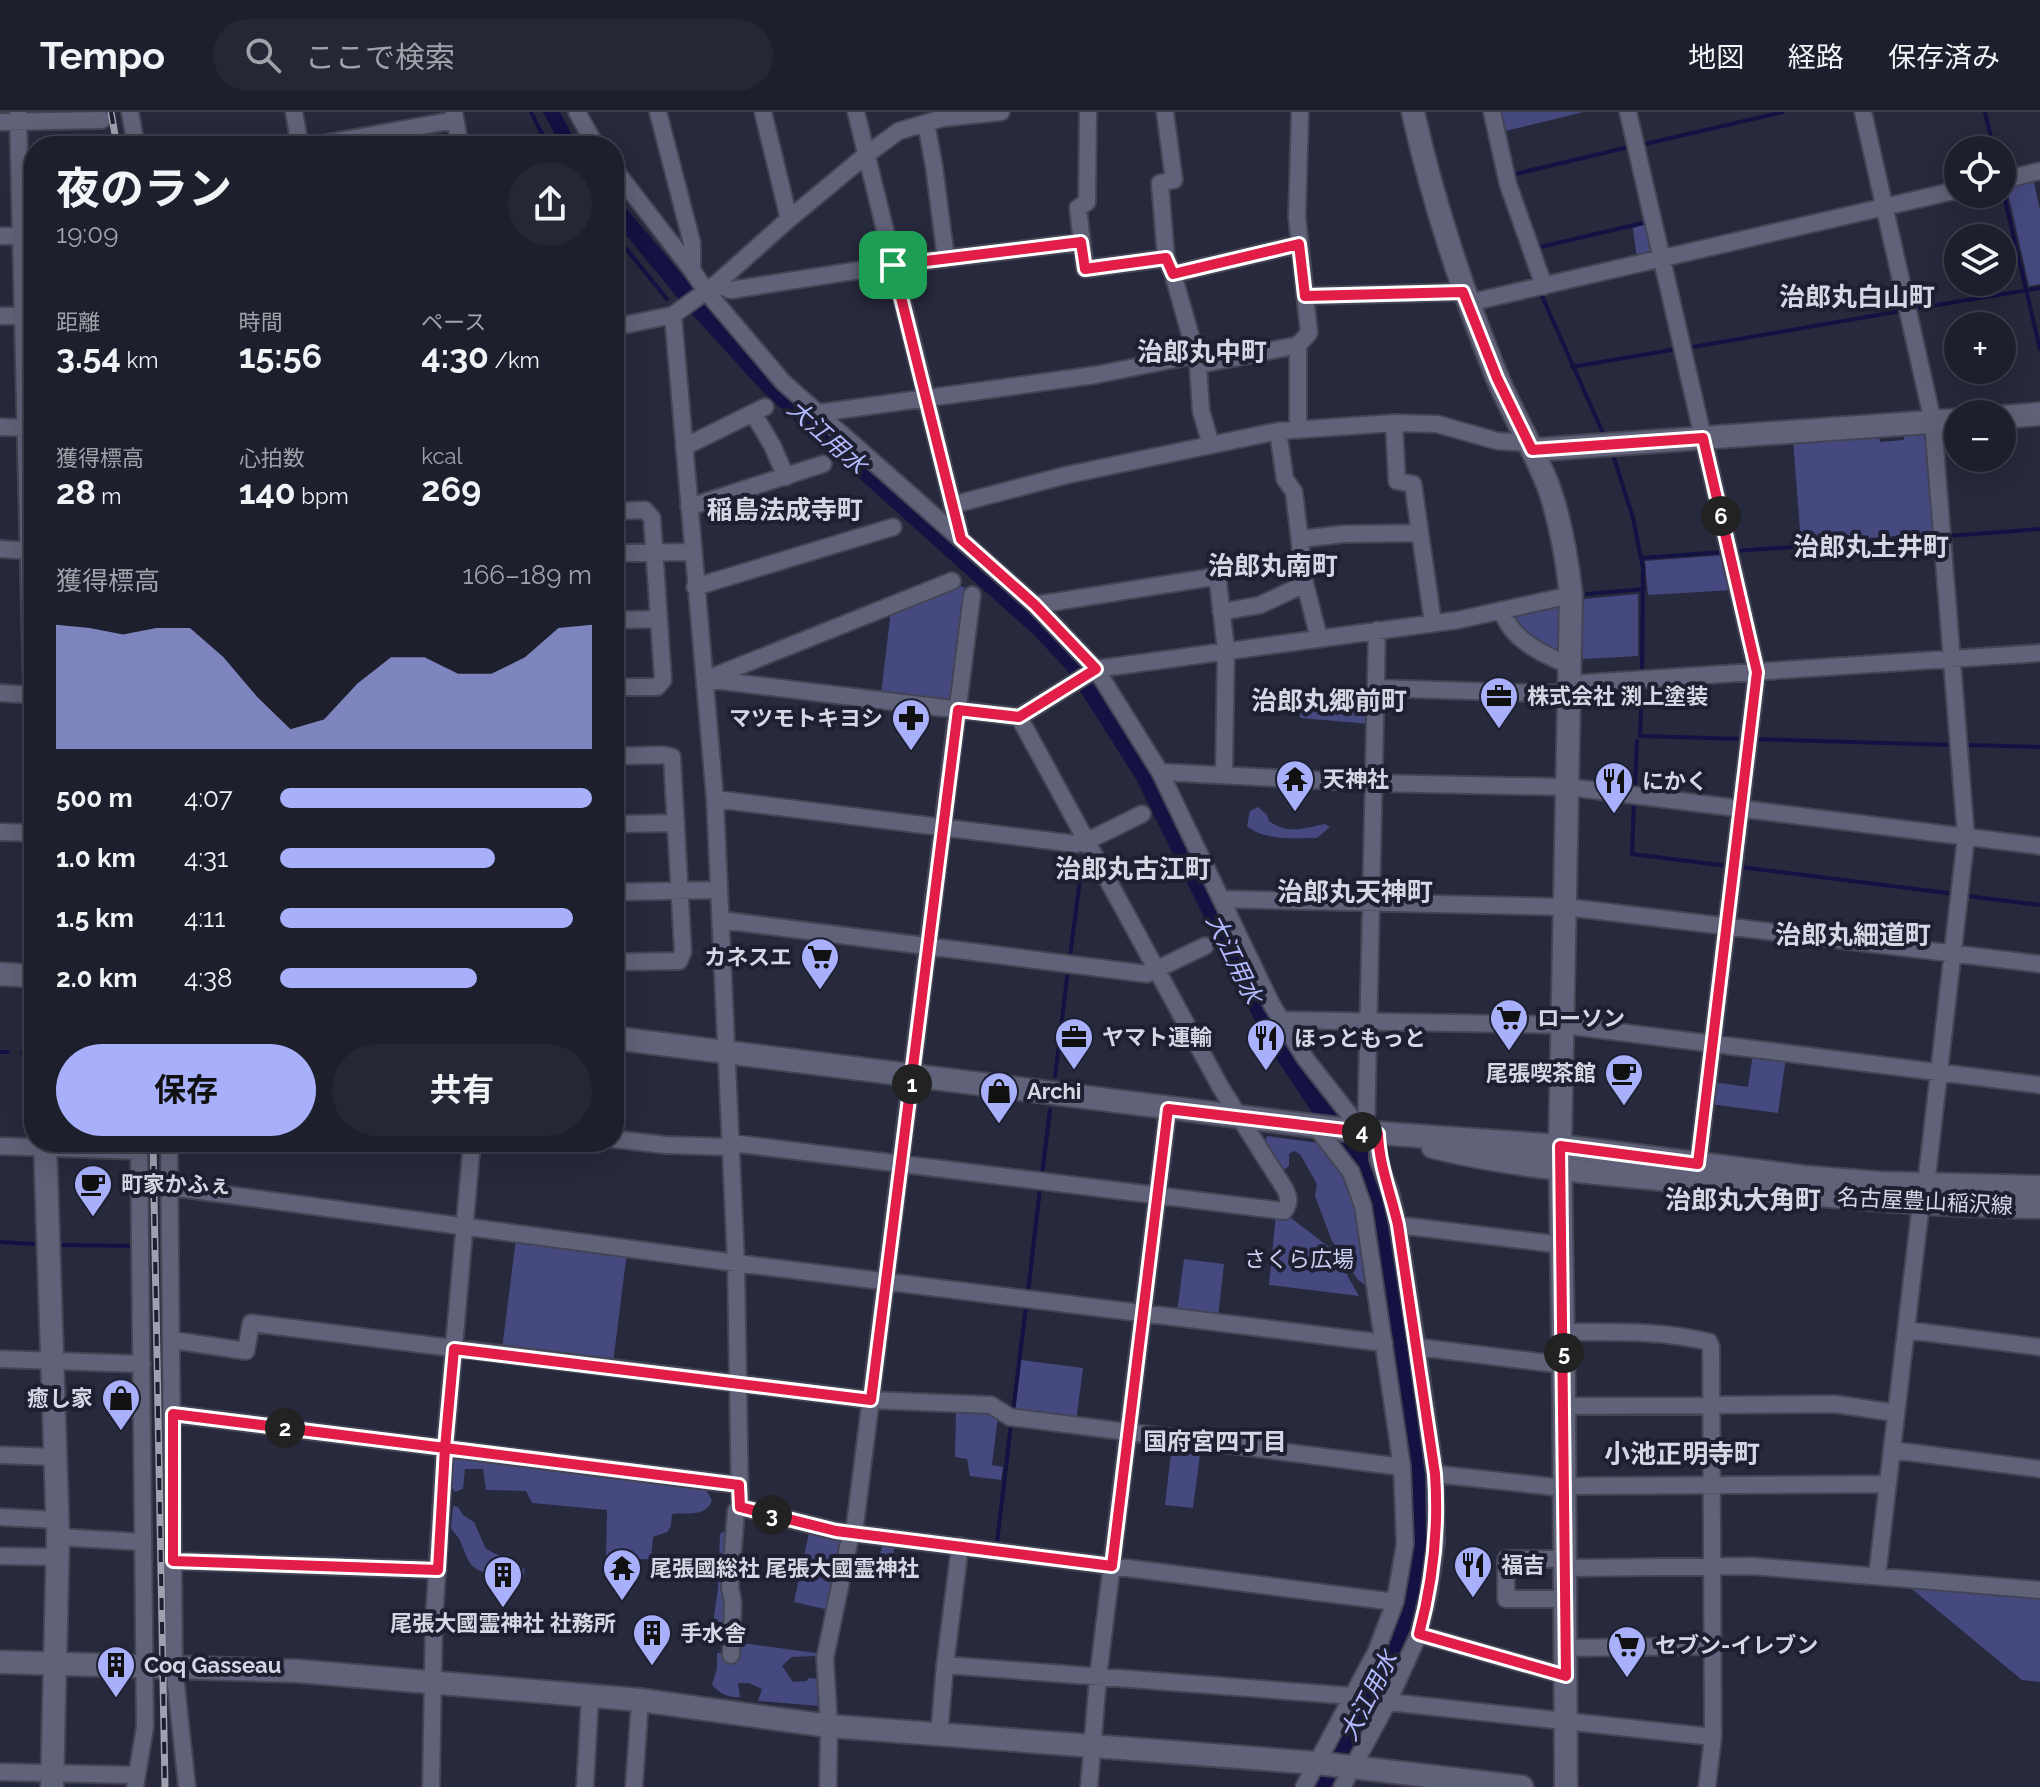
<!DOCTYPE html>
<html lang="ja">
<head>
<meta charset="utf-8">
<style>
  :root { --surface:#1d1f2d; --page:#252735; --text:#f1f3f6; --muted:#a0a2aa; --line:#3b3d49; --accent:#a8b0fc }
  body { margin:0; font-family:Raleway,"Noto Sans JP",sans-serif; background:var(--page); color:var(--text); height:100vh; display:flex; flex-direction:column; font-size:30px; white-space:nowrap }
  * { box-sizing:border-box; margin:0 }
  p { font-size:26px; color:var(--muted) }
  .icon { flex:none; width:44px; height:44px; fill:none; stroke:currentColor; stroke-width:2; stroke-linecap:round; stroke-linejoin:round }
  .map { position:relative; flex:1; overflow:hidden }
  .side { position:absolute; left:24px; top:24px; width:600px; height:1016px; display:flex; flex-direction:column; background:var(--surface); border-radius:32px; box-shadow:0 8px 32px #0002,0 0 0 2px var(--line) }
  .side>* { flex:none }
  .buttons { position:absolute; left:1944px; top:24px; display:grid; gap:16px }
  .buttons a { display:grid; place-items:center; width:72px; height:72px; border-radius:50%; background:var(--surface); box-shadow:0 8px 32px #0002,0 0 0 2px var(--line); font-size:40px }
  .pin { position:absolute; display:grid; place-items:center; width:68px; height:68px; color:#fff; margin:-34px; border-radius:16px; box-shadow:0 4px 12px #0006 }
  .km { position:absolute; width:40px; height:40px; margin:-20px; border-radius:50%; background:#222; color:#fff; font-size:22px; line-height:40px; text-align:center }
  .round { display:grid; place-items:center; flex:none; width:84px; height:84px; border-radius:42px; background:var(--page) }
  .summary { display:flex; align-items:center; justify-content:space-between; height:136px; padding:0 32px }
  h1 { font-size:44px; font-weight:700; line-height:60px }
  .figures { display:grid; grid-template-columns:repeat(3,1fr); gap:12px; height:136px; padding:8px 32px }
  .figures div { display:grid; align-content:center }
  .figures b { font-size:34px; font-weight:700 }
  .figures small { font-size:22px; font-weight:400 }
  .figures p { font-size:22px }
  .chart { height:224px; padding:16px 32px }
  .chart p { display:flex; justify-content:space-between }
  .chart svg { width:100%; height:144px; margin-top:8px; fill:var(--accent); opacity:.7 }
  .button { display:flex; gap:16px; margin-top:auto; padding:16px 32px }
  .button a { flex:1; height:92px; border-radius:48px; background:var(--accent); color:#111; font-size:32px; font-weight:700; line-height:92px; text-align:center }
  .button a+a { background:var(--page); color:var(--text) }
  ul { padding:0 32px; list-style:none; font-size:26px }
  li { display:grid; grid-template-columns:128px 96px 1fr; align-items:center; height:60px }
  li i { height:20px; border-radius:10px; background:var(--accent) }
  header { display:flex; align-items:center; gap:48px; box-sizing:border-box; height:112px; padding:0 40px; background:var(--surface); border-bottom:2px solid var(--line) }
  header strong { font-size:38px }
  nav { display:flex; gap:44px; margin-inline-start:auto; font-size:28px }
  .search { width:560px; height:72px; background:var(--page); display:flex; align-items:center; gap:20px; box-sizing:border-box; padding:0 28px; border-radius:44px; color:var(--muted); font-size:30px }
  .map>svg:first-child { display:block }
  .green { fill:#45497f }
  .water { fill:#141143 }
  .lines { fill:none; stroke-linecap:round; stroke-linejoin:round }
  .stream { stroke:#141143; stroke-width:4 }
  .street-casing { stroke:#434555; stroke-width:20 }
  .secondary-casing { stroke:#434555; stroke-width:26 }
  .street { stroke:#5f6278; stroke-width:16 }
  .secondary { stroke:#5f6278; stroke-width:22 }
  .rail-casing { stroke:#9fa1b0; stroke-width:7 }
  .rail { stroke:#1e2032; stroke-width:4; stroke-dasharray:12; stroke-linecap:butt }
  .route-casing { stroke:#fff; stroke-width:16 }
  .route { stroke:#e11d48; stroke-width:10 }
  .labels { text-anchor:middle; stroke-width:8; stroke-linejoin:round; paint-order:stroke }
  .poi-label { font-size:22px; font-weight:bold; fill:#d5d7e4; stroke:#1e2032; text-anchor:start }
  .street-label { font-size:22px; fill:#d5d7e4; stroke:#1e2032 }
  .park-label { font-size:22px; fill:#cdd2f5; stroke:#1e2032 }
  .water-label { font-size:24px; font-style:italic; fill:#b3baff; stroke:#1e2032 }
  .neighbourhood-label { font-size:24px; font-weight:bold; fill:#d5d7e4; stroke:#1e2032 }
  .quarter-label { font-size:26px; font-weight:bold; fill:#d5d7e4; stroke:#1e2032 }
</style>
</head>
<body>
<header>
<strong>Tempo</strong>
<div class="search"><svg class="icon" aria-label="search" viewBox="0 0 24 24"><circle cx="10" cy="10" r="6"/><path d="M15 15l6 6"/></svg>ここで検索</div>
<nav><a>地図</a><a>経路</a><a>保存済み</a></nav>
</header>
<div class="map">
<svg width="2040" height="1675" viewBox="0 0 2040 1675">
  <rect width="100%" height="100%" fill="#27293c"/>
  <!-- green -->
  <path class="green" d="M1496,0h88l-83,20z
    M2033,66l7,32v74l-11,2 -23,-102z
    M1650,111l6,28 -19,9 -4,-32z
    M1922,319l6,5 7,97 -134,10 -8,-103 85,-6 2,8 24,-2v-8z
    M1725,443l9,35 -86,5 -3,-34z
    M957,472l8,4 -15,113 -69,-7 10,-84z
    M1638,482v62l-55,3v-60z
    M1553,491l6,5v46l-32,-15 -17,-25z
    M1301,587l70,4 -1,21 -70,-6z
    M1258,695l9,8 2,6c20,14 35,7 56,3l5,3 -13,11c-21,0 -53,3 -70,-12l3,-15z
    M1753,941l33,5 -8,55 -68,-9 3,-22 35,5z
    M1267,1024l52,7 26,28 12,30 12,86 -11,-7 -26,-39 -17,-45 2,-12 -17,-30 -6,-3 -5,3v12l-7,5 -18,-29z
    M1276,1102l11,1 46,35 26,46 -90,-11z
    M516,1127l111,13 -14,111 -111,-14z
    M1184,1147l40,5 -6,53 -41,-5z
    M1021,1248l62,8 -7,54 -61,-9z
    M956,1298l35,1 7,5 -6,49 11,2 -2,13 -31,-4 -3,-17 -12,-2z
    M1172,1332l29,3 -8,61 -28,-3z
    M455,1344l251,34 6,10c-6,18 -25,12 -40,14l-1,12 -4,6 -14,5 -2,22 -45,1 1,-50 -75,-7 -6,-12 -40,-1 -3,-21h-18l-2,20 -8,3c-7,-8 -7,-28 0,-36z
    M453,1394l5,1 5,8 11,7 12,27 16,8v7l23,5 -4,16 -21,-2 -4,-7c-25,-6 -26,-10 -35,-33 -2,-7 -7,-9 -10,-15z
    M726,1418v102l-14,-1 6,-43 2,-54z
    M809,1421l28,6 6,4 -14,67 -35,-8z
    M883,1432l12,3 -9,29 -3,2 -31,-7 1,-11 23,6z
    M1907,1473l133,10v87l-18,-2z
    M742,1531l74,10 1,3 -25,1 -10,9 11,16 13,-1 3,-3 10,1v27l-61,-5 4,-12 -13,-6h-11l2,14c-11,1 -22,-4 -28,-13l5,-15v-16h8z"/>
  <!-- water -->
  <path class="water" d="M543,0h17l18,34h-17z
    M614,82l86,102 339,321 47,50 66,101 146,295 70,86c0,17 14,39 19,58 8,54 17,109 26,163 14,90 28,163 1,254 -18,59 -53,110 -83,163h-18l66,-121 18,-44 11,-42 5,-54 -1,-48 -47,-286 -99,-149 -130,-264 -70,-110 -32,-34 -271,-243 -81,-89 -61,-74 -7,-10z"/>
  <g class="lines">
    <!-- stream -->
    <path class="stream" d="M531,0l17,34
      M1985,0l9,38
      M1641,33l142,-33
      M1511,63l118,-28
      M2002,75l38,162
      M614,122l53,65
      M1536,136l111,-26
      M1541,182l62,139
      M1913,197l127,-21
      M1687,236l214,-37
      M1572,255l105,-18
      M1613,343l20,63 10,50 -1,106
      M1948,424l92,-7
      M1735,439l199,-14
      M1641,446l82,-6
      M1587,482l57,-5
      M1642,575l-2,49 103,3
      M1755,627l197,6
      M1966,633l74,2
      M1635,674l2,-45
      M1634,689l-2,53 96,12
      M1740,755l215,27
      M1967,784l73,9
      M1070,845l13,-101
      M0,940h8
      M22,941h9
      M1055,964l13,-106
      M1042,1063l8,-65
      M0,1130l34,2
      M62,1133l73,1
      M1028,1180l12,-103
      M1013,1299l13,-105
      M997,1431l14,-119"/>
    <!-- street casing -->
    <g class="street-casing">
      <path id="street" d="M18,0l16,665
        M130,0l6,34
        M294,0l6,34
        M454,0l6,34
        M577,0l19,34
        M658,0l34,131v27l14,21 77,91 252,223 61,64 64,103 112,233 33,53 58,74
        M763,0l26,107
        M856,0l105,427
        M1088,0l-1,90 -9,6 7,61 81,-11 7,16 126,-30
        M1165,0l9,68 -14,3 6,75
        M1492,0l16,72 36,102
        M1628,0l129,560 -59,492
        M1863,0l70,310 33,415 -40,348
        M0,10l102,-2
        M926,11l8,43 12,93
        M310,34l145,-26
        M614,57l78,101
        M2002,68l38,-9
        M0,124h34
        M1173,162l23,81
        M716,172l15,6 162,-25 188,-23
        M1305,184l158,-4
        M1468,191l490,-113
        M673,203l42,484 21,464 4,244 96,24 559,71
        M0,204l34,-1
        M614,215l59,-12 43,-31 73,-65 77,-64 33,-24 44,-13 58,-6
        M1298,233v84
        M1198,253l3,46 10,34
        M753,301l19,32 14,32
        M818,301l277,-38 101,-20 2,10 100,-20 11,-12 -12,-116 3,-105
        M1394,311l3,58 16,3 20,139
        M0,315l34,1
        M1278,319l7,48 9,13 11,92 14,54
        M684,335l81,-40
        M952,393l115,-30 211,-44 116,-8 43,1 60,17 32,2
        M689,395l134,-43
        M614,399l31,-1 7,8 11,162 -6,7h-43
        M1300,427l44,-5 75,-1
        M0,437l34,2
        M614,441l79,-1
        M695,475l198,-60
        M1035,493l178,-28 5,5 8,67 -2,126
        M1502,498c8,29 41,45 68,55
        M1221,500l39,-7 45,-21
        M614,508l45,-1
        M705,567l314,38 77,-48 362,-49 113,-25
        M707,567l245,-98
        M1570,572l470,-31
        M1376,576l194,6
        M0,581l34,2
        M614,644l50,-1 8,2 11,195 -4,9 -65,1
        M1160,660l214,11 194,4 472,59
        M715,687l361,45 9,-2 57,-28
        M614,712l62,-1
        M0,720l34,1
        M614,780l105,-2
        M1221,787l345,8 474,57
        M721,808l426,54 58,-28
        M1282,908l281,5 477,60
        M1366,1021l11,-503
        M614,1027l52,6 65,2
        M169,1030l5,524 13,121
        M731,1031l553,68c6,-8 5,-13 1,-22l-64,-101 -202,-371
        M0,1034l139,5
        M170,1075l566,76 648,80
        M1398,1113l165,20
        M1906,1218l134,17
        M1564,1220c47,0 98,-2 145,10l2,5 2,390 -6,50
        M172,1228l74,11 5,-28 620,77 120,5 19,12 392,50
        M1417,1235l147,18
        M0,1247l142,5
        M1564,1294l271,-2 61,9
        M173,1302l566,71
        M1892,1338l148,19
        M0,1343l55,2
        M1435,1362l130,14
        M1565,1374l323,-2
        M0,1405l57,3
        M854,1421l118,-938
        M58,1425l85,5
        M0,1444l57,1
        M1566,1447h-60v40h60
        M173,1449l265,9
        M1566,1456l185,-2 289,24
        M1877,1464l44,-373
        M1419,1522l147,42
        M1566,1536l146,-2
        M731,1543l2,-53 -3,-14 6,-77 4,-4
        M945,1553l408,31
        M1388,1590l325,35
        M939,1623l6,-70 15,-119
        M0,1660l137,3
        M135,1675l10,-60 -6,-585
        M431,1675l3,-167 11,-172 27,-306
        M585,1675l5,-91
        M634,1675l6,-87
        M828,1675l1,-61 -4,-68 26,-125
        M1089,1675l9,-110 70,-568
        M1304,1675l72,-135 19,-50 10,-58 -3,-77 -39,-261 -12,-34 -35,-45
        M1342,1675l46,-85 31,-68 10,-42 7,-50 -1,-68 -18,-127 -19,-122 -7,-31 -13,-35v-25"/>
    </g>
    <!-- secondary casing -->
    <g class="secondary-casing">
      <path id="secondary" d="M1413,0c20,90 48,175 82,260 16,40 39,76 54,116 12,35 18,70 22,107l-11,551 4,260 2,381
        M2002,305l38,-3
        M1532,338l426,-30
        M0,862l34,2
        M614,926l749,94 197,14 244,31 76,6 160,4
        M45,1030l13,395 -6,250
        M1433,1035c81,20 165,26 248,34 119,13 239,25 359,26
        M0,1550l298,9 342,29 189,26 488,37 205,24"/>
    </g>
    <!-- street -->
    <use href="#street" class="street"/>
    <!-- secondary -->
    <use href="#secondary" class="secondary"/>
    <!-- rail casing -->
    <g class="rail-casing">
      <path id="rail" d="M111,0l6,34
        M153,1030l12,645"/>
    </g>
    <!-- rail -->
    <use href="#rail" class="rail"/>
  </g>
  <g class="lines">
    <!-- route casing -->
    <g class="route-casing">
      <path id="route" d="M893,153l68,274 74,66 61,64 -77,48 -61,-7 -87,690 -417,-51 -9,99 -272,-34v147l265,9 7,-122 294,37 1,22 96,24 276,35 56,-457 210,25c1,31 13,60 20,91l37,249c4,55 -2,107 -16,160l147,42 -6,-530 138,18 59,-492 -54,-234 -171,12 -35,-72 -34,-86 -158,4 -6,-52 -126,30 -7,-16 -81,11 -4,-27 -188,23"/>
    </g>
    <!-- route -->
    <use href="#route" class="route"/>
  </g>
  <!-- icons -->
  <defs>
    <g id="office-pin" transform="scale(2)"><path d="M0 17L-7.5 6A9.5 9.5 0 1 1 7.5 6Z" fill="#a8b0fc" stroke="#1e2032"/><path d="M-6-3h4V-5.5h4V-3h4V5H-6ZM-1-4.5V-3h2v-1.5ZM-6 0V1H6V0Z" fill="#111"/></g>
    <g id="pharmacy-pin" transform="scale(2)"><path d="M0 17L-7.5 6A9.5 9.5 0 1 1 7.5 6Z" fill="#a8b0fc" stroke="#1e2032"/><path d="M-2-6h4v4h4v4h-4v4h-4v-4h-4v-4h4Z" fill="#111"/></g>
    <g id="temple-pin" transform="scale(2)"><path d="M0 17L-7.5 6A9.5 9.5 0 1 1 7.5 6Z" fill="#a8b0fc" stroke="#1e2032"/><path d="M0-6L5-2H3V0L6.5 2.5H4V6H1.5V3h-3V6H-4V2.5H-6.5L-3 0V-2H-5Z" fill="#111"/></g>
    <g id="restaurant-pin" transform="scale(2)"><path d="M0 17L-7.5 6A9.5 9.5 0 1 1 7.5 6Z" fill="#a8b0fc" stroke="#1e2032"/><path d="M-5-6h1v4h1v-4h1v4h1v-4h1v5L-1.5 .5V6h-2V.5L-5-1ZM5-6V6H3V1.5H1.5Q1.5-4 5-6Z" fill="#111"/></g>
    <g id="supermarket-pin" transform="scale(2)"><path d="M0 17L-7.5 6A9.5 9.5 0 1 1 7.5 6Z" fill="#a8b0fc" stroke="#1e2032"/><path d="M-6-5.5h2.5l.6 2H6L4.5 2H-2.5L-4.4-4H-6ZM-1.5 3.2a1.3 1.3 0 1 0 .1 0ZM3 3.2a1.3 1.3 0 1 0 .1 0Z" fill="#111"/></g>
    <g id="cafe-pin" transform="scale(2)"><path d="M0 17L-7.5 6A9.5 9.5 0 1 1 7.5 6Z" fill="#a8b0fc" stroke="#1e2032"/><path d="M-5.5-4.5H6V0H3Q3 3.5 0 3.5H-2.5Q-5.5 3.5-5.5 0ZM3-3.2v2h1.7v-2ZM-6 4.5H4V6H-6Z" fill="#111"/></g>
    <g id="shop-pin" transform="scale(2)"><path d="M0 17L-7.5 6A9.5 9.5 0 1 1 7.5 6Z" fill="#a8b0fc" stroke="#1e2032"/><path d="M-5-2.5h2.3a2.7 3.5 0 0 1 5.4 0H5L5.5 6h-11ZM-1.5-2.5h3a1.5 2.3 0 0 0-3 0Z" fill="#111"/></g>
    <g id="building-pin" transform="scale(2)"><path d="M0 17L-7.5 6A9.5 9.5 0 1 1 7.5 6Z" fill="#a8b0fc" stroke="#1e2032"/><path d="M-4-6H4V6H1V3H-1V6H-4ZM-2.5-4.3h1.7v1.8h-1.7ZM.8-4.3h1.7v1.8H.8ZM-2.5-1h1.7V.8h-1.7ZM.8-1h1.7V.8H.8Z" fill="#111"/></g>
  </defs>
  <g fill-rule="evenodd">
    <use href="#office-pin" x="1499" y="584"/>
    <use href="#pharmacy-pin" x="911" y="606"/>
    <use href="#temple-pin" x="1295" y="667"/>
    <use href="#restaurant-pin" x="1614" y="669"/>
    <use href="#supermarket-pin" x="820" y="845"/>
    <use href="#supermarket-pin" x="1509" y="906"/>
    <use href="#office-pin" x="1074" y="925"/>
    <use href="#restaurant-pin" x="1266" y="926"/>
    <use href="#cafe-pin" x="1624" y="961"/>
    <use href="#shop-pin" x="999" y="979"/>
    <use href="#cafe-pin" x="93" y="1072"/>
    <use href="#shop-pin" x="121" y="1286"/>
    <use href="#restaurant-pin" x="1473" y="1453"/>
    <use href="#temple-pin" x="622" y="1456"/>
    <use href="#building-pin" x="503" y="1463"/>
    <use href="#building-pin" x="652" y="1521"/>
    <use href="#supermarket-pin" x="1627" y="1533"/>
    <use href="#building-pin" x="116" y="1553"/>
  </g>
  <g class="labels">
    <!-- poi labels -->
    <g class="poi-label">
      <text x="1527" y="592">株式会社 渕上塗装</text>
      <text x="883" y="614" text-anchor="end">マツモトキヨシ</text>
      <text x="1323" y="675">天神社</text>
      <text x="1642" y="677">にかく</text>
      <text x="792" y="853" text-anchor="end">カネスエ</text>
      <text x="1537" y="914">ローソン</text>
      <text x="1102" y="933">ヤマト運輸</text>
      <text x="1294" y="934">ほっともっと</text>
      <text x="1596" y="969" text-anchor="end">尾張喫茶館</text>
      <text x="1027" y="987">Archi</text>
      <text x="121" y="1080">町家かふぇ</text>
      <text x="93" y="1294" text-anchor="end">癒し家</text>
      <text x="1501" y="1461">福吉</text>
      <text x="650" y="1464">尾張國総社 尾張大國霊神社</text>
      <text x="503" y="1519" text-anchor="middle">尾張大國霊神社 社務所</text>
      <text x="680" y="1529">手水舎</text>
      <text x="1655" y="1541">セブン-イレブン</text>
      <text x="144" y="1561">Coq Gasseau</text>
    </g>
    <!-- street labels -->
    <g class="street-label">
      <text transform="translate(1925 1089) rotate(3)" y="8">名古屋豊山稲沢線</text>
    </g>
    <!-- park labels -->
    <g class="park-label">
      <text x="1299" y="1155">さくら広場</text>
    </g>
    <!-- water labels -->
    <g class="water-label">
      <text transform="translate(827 325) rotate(42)" y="8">大江用水</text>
      <text transform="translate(1234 847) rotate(64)" y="8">大江用水</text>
      <text transform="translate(1369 1584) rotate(-63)" y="8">大江用水</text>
    </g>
    <!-- neighbourhood labels -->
    <g class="neighbourhood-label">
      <text x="1215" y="1338">国府宮四丁目</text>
    </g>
    <!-- quarter labels -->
    <g class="quarter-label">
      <text x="1857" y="194">治郎丸白山町</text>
      <text x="1202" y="249">治郎丸中町</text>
      <text x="785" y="407">稲島法成寺町</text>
      <text x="1871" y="444">治郎丸土井町</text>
      <text x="1273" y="463">治郎丸南町</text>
      <text x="1329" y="598">治郎丸郷前町</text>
      <text x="1133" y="766">治郎丸古江町</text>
      <text x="1355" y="789">治郎丸天神町</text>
      <text x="1853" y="832">治郎丸細道町</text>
      <text x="1743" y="1097">治郎丸大角町</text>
      <text x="1682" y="1351">小池正明寺町</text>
    </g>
  </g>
</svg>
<div class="buttons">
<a><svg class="icon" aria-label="locate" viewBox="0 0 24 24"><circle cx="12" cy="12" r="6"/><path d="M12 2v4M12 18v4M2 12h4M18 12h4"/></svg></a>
<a><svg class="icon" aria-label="layers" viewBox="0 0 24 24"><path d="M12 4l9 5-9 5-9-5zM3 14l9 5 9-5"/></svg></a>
<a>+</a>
<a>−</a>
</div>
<div class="pin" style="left:893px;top:153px;background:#1e9e55"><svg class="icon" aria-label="arrive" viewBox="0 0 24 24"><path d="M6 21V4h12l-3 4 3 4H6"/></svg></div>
<b class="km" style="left:912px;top:972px">1</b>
<b class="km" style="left:285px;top:1316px">2</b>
<b class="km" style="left:772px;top:1403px">3</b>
<b class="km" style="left:1362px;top:1020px">4</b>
<b class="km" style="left:1564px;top:1241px">5</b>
<b class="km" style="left:1721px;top:404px">6</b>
<section class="side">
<div class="summary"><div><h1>夜のラン</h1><p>19:09</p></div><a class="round"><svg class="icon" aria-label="share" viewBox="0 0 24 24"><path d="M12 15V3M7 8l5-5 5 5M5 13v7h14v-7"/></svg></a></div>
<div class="figures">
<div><p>距離</p><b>3.54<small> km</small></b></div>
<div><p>時間</p><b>15:56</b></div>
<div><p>ペース</p><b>4:30<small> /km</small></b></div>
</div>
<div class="figures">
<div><p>獲得標高</p><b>28<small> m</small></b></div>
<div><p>心拍数</p><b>140<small> bpm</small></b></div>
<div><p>kcal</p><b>269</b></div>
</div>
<div class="chart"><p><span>獲得標高</span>166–189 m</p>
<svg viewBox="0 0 160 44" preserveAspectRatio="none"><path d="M0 44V6L10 7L20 9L30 7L40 7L50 16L60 28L70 38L80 35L90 24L100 16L110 16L120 21L130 21L140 16L150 7L160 6V44z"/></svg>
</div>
<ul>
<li><b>500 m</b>4:07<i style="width:100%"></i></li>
<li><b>1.0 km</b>4:31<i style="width:69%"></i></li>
<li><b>1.5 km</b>4:11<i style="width:94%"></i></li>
<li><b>2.0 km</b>4:38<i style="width:63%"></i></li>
</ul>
<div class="button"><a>保存</a><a>共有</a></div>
</section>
</div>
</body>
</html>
